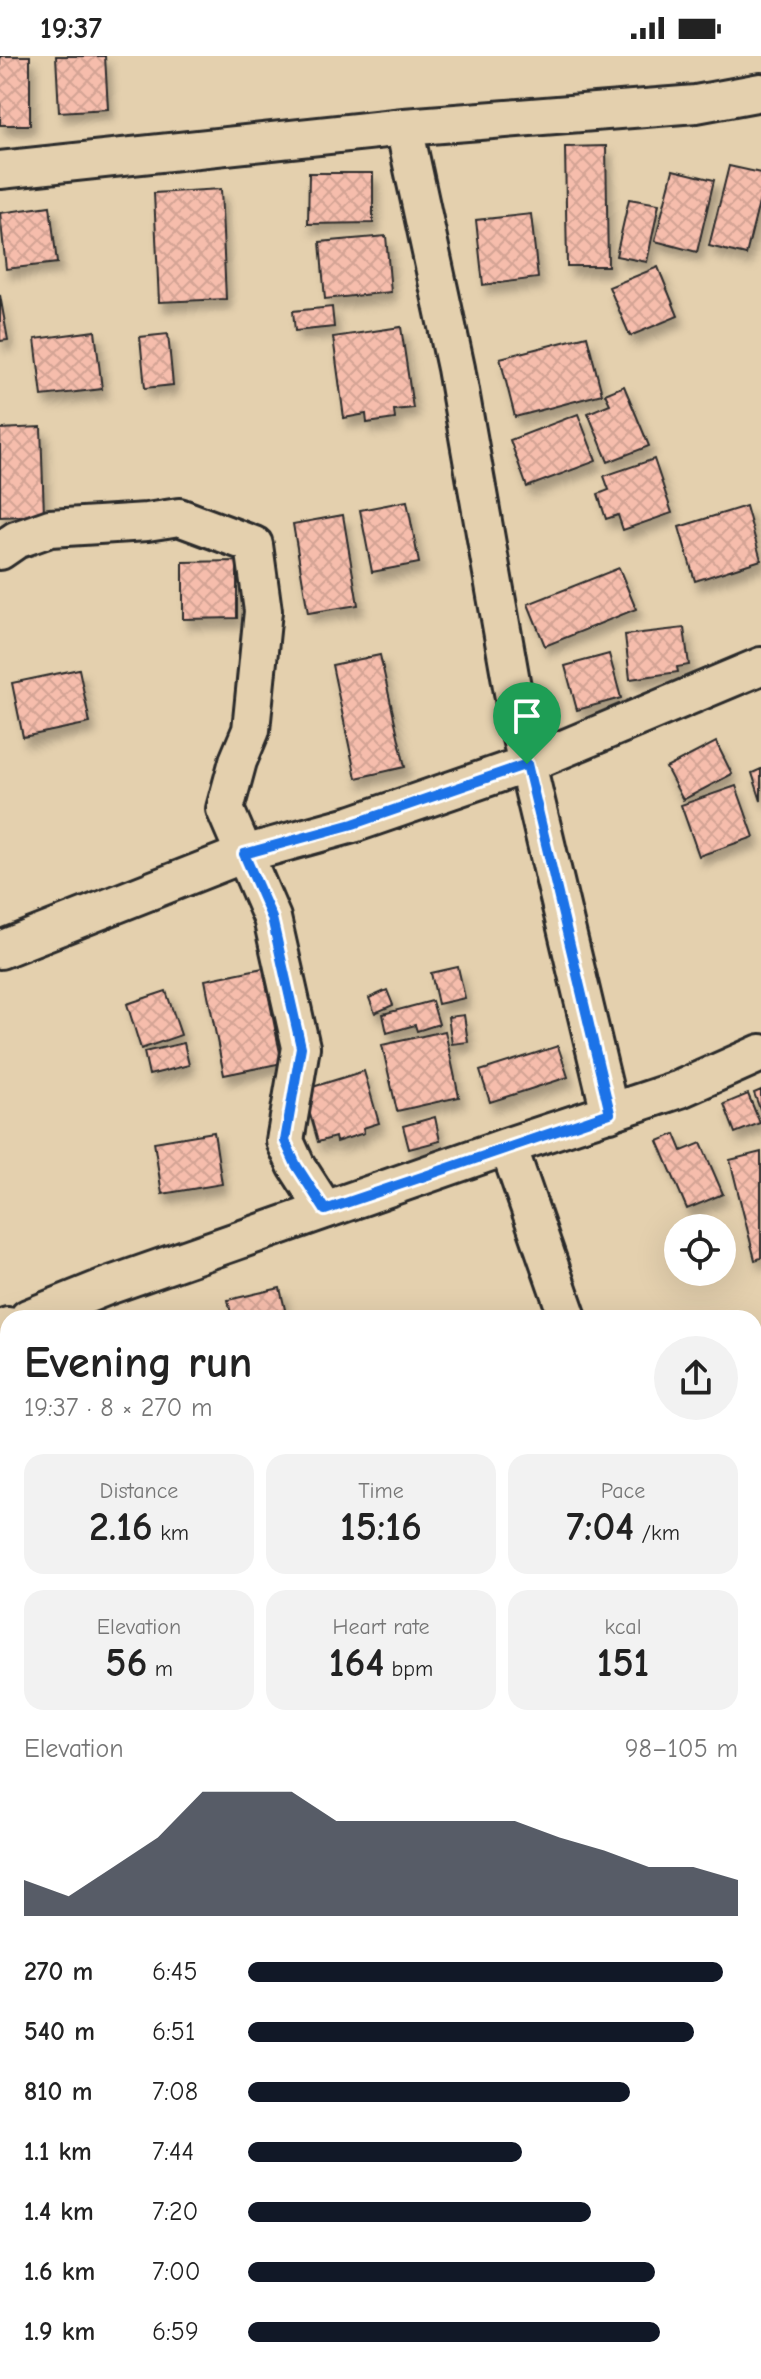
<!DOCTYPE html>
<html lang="en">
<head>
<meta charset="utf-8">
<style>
  :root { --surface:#fff; --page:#f2f2f2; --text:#222; --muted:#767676; --accent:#111827 }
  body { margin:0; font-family:"Comic Neue",sans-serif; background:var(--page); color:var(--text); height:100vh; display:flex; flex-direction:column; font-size:30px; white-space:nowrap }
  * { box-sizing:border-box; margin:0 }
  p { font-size:26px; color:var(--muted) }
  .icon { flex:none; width:44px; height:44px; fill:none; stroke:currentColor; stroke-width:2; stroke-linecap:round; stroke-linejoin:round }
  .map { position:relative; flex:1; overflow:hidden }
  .sheet { position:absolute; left:0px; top:1254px; width:762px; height:1070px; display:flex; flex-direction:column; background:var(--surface); border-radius:24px 24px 0 0; box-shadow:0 8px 32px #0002 }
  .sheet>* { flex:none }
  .fabs { position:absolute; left:664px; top:1158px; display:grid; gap:16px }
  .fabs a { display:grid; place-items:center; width:72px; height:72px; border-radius:50%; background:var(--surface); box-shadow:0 8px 32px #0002; font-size:40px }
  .pin { position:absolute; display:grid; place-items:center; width:68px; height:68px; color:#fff; margin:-82px -34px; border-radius:50% 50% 50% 0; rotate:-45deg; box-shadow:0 0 8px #0007 }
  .pin .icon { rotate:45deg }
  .round { display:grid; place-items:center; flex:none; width:84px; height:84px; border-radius:42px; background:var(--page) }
  .overview { display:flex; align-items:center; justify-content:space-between; height:136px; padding:0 24px }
  h1 { font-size:44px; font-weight:600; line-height:60px }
  .metrics { display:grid; grid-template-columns:repeat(3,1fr); gap:12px; height:136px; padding:8px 24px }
  .metrics div { display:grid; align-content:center; border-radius:20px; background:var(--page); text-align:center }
  .metrics b { font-size:40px; font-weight:600 }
  .metrics small { font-size:22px; font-weight:400 }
  .metrics p { font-size:22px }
  .chart { height:224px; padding:16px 24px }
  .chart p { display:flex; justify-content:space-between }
  .chart svg { width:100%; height:144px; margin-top:8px; fill:var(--accent); opacity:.7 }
  ul { padding:0 24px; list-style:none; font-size:26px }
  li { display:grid; grid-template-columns:128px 96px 1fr; align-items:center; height:60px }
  li i { height:20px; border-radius:10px; background:var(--accent) }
  .status { display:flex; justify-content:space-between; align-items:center; height:56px; padding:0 40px; background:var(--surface); direction:ltr }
  .status svg { height:22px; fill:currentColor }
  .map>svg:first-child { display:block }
  .building { fill:url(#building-cross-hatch); stroke:#2b2b2b; stroke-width:2; filter:url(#shadow) }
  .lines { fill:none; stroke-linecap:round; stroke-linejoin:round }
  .minor-casing { stroke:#2b2b2b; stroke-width:42 }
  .minor { stroke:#e4d0ae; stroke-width:36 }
  .route-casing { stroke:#fff; stroke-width:16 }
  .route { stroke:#1a73e8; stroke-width:10 }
</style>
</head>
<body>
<div class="status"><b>19:37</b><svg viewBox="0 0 49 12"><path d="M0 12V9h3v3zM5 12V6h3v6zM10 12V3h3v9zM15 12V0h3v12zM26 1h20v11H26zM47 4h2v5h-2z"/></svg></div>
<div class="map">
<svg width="761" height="2323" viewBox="0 0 761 2323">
  <defs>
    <pattern id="building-cross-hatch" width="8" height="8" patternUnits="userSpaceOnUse" patternTransform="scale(2)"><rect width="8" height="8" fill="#f6bdac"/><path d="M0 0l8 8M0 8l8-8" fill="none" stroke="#d3a394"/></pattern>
    <filter id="shadow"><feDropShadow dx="5" dy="9" stdDeviation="4" flood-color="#0004"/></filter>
  </defs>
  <rect width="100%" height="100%" fill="#e4d0ae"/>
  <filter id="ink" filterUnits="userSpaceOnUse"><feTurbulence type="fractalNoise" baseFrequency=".0125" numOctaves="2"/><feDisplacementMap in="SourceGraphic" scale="16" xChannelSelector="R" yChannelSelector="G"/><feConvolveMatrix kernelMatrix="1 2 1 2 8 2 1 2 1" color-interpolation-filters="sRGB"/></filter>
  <g filter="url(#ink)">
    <!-- building -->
    <path class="building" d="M0,0h30v69h-30z
      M56,0h49l3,53 -49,3z
      M606,90l2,120h-41l-2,-119z
      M729,110l32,7v22l-15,60 -37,-9z
      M673,114l41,10 -17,72 -42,-11z
      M309,117h64v50l-65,1z
      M221,133l5,110 -67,3 -5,-109z
      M629,143l30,5 -12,58 -31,-6z
      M50,150l7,57 -51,6 -6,-56z
      M531,158l7,64 -55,7 -7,-65z
      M386,180l5,56 -66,7 -5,-57z
      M658,211l20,49 -48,20 -21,-49z
      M0,239l8,45 -8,1z
      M332,251l2,20 -39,4 -2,-20z
      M401,271l12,81 -19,2 1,9 -28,4 -1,-9 -22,4 -11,-81z
      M95,275l7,58 -60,7 -7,-57z
      M168,278l5,51 -28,3 -5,-51z
      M587,280l15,58 -87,23 -15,-59z
      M624,330l25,60 -41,16 -20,-49 22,-9 -5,-10z
      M578,358l18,47 -69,26 -17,-47z
      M41,371l3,88 -44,2v-88z
      M654,403l18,54 -49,17 -5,-15 -12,4 -8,-25 11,-4 -5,-14z
      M407,445l12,62 -47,9 -12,-62z
      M746,450l15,54 -66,21 -16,-54z
      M343,459l15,90 -50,8 -15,-89z
      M237,505v57l-54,1v-57z
      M619,512l17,41 -91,37 -17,-42z
      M684,572l5,37 -12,2 1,5 -48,7 -5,-44z
      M609,598l12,44 -44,12 -12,-44z
      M380,599l25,112 -49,11 -24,-113z
      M79,613l11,54 -67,14 -11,-54z
      M716,686l16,32 -49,26 -17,-32z
      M761,713v32l-9,-28z
      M736,730l18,51 -55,19 -18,-51z
      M458,911l7,31 -27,6 -7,-31z
      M263,912l19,95 -58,12 -19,-95z
      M387,934l6,15 -18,8 -6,-15z
      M166,935l15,44 -40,14 -14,-45z
      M432,945l7,23 -22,7 -2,-6 -28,8 -4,-19z
      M464,959l4,27 -16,2 -4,-27z
      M445,975l14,66 -62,14 -15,-66z
      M184,987l5,22 -40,10 -5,-23z
      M558,990l10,31 -78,25 -10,-31z
      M364,1015l15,52 -16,5 1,5 -28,9 -1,-5 -17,5 -15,-52z
      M761,1034v18l-1,1 -6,-16z
      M748,1038l12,29 -25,10 -11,-29z
      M435,1061l5,24 -31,8 -6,-23z
      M214,1076l8,52 -60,10 -8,-52z
      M675,1078l7,17 19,-8 22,51 -36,15 -29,-68z
      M761,1096v106l-6,2 -25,-100z
      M280,1232l7,30h-55l-4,-18z
      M761,1393v67h-7v-66z
      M8,1399v55l-8,2v-54z
      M761,1486v46l-7,1v-45z
      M761,1547v63l-7,1v-63z
      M761,1656v55l-7,1v-55z
      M0,1697l7,56 -7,1z
      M757,1734h4v64h-1z
      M0,1914l8,1v53l-8,-2z
      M754,1957l6,54 -6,1z
      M758,1959h3v44z
      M761,2246v47l-7,2v-47z
      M0,2268l5,1 -5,26z
      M86,2316h62l-2,7h-62z
      M412,2316h34l-1,7h-33z
      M451,2316h37v7h-37z
      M497,2316h58l-1,7h-57z"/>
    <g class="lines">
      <!-- minor casing -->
      <g class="minor-casing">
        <path id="minor" d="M404,71l52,241 65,370 89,375
          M0,114l404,-43 292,-23 65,-12
          M0,495l16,-11 34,-12 97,-6 32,-5 75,28 9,66 -12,119 -13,31 -13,48 47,109 29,129 -16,94 11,24 29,45
          M0,894l244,-96 109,-30 174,-60 234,-98
          M508,1090l60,172
          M28,1262l77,-31 403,-141 172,-57 81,-36
          M0,1273l8,-3
          M754,2172l7,9
          M323,2323l3,-7"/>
      </g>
      <!-- minor -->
      <use href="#minor" class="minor"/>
    </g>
  </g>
  <g class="lines" filter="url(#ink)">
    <!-- route casing -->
    <g class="route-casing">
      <path id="route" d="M527,708l83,349 -285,97 -29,-45 -11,-24 16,-94 -29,-129 -28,-64 109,-30z"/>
    </g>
    <!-- route -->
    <use href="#route" class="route"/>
  </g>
</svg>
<div class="fabs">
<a><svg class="icon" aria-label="locate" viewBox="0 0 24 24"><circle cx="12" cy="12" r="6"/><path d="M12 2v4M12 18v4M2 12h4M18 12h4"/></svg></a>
</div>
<div class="pin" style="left:527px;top:708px;background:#1e9e55"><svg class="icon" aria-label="arrive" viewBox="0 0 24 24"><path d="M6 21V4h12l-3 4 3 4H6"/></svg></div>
<section class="sheet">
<div class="overview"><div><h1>Evening run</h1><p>19:37 · 8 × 270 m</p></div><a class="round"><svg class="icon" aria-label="share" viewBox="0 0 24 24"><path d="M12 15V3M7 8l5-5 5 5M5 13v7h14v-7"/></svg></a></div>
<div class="metrics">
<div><p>Distance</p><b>2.16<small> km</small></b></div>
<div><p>Time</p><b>15:16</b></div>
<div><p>Pace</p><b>7:04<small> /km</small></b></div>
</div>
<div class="metrics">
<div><p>Elevation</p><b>56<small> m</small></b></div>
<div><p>Heart rate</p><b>164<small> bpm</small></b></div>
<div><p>kcal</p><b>151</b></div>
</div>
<div class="chart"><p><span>Elevation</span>98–105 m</p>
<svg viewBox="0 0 160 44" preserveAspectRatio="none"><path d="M0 44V33L10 38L20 29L30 20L40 6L50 6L60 6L70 15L80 15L90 15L100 15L110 15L120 20L130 24L140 29L150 29L160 33V44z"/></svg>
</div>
<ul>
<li><b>270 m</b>6:45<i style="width:97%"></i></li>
<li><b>540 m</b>6:51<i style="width:91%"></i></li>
<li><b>810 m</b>7:08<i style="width:78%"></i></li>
<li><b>1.1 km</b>7:44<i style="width:56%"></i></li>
<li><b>1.4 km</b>7:20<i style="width:70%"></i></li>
<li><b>1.6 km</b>7:00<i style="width:83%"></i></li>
<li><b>1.9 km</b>6:59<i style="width:84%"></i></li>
</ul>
</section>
</div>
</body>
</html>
